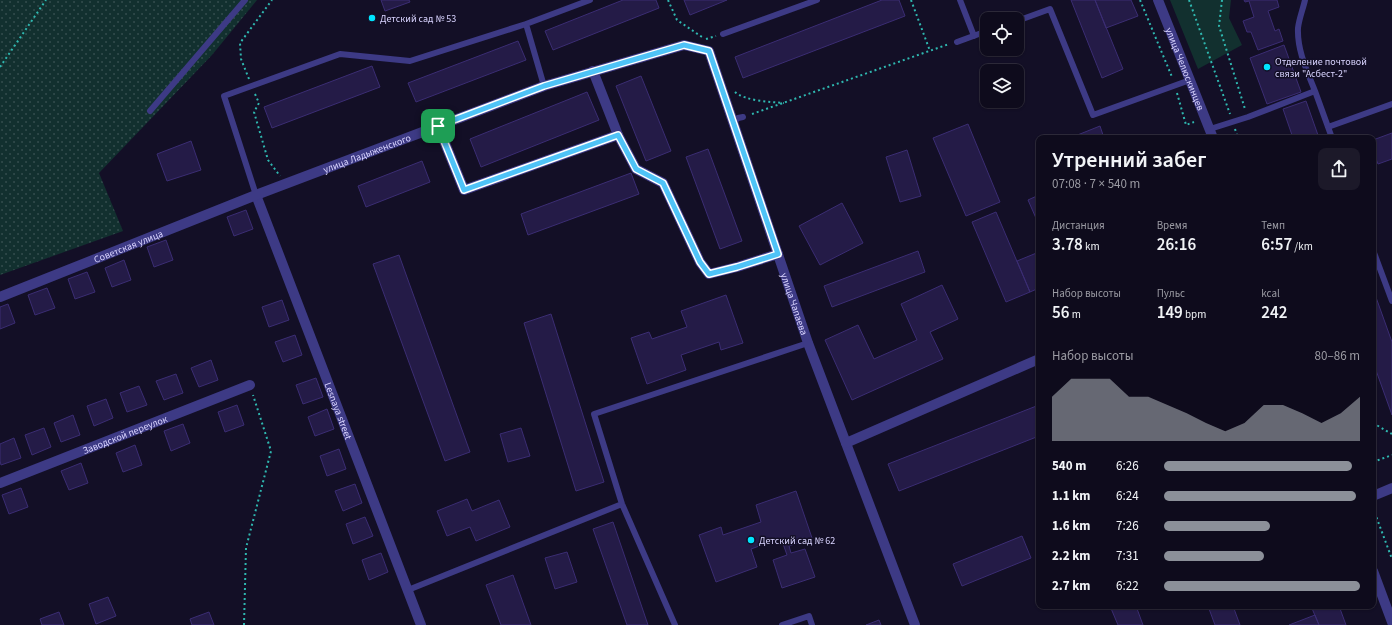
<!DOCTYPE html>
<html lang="ru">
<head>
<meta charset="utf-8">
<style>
  :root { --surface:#0e0b1c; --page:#1c1929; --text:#f1f3f6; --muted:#9b9ba3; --line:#2e2b3b; --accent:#8c9099 }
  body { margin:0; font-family:"Source Sans 3",sans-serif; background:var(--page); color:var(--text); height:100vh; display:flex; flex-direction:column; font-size:15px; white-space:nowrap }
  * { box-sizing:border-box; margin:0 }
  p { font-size:13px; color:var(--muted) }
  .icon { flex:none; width:22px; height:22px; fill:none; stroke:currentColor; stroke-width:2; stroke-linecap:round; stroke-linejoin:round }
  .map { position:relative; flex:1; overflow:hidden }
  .panel { position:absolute; left:1036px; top:135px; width:340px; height:474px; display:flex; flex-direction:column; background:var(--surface); border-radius:8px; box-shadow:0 1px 3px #0004,0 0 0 1px var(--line) }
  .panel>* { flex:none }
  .fabs { position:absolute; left:980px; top:12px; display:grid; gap:8px }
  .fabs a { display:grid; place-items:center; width:44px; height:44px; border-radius:8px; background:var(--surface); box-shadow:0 1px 3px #0004,0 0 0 1px var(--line); font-size:20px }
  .pin { position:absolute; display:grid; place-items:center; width:34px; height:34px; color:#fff; margin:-17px; border-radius:8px; box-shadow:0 2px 6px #0006 }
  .round { display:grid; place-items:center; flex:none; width:42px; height:42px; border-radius:8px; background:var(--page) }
  .summary { display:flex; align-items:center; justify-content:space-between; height:68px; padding:0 16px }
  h1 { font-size:22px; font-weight:600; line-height:30px }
  .metrics { display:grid; grid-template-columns:repeat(3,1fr); gap:6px; height:68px; padding:4px 16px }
  .metrics div { display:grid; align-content:center }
  .metrics b { font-size:17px; font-weight:600 }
  .metrics small { font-size:11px; font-weight:400 }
  .metrics p { font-size:11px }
  .chart { height:112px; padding:8px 16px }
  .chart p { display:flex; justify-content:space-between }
  .chart svg { width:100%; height:72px; margin-top:4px; fill:var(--accent); opacity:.7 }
  ul { padding:0 16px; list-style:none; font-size:13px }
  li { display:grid; grid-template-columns:64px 48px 1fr; align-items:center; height:30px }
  li i { height:10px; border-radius:5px; background:var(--accent) }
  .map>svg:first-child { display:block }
  .park { fill:#12302f }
  .garden { fill:url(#garden-dots) }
  .building { fill:#241b47; stroke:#3b2d73 }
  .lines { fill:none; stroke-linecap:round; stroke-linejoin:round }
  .path { stroke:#2fb8b0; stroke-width:2; stroke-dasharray:2 3; stroke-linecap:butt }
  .service { stroke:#3d3a85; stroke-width:6 }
  .minor { stroke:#3d3a85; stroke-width:10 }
  .tertiary { stroke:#3d3a85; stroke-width:10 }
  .route-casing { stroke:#fff; stroke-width:8 }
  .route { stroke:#4fc3f7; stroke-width:5 }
  .poi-dot { fill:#00e5ff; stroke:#130f26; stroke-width:1.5 }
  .labels { text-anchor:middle; stroke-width:3; stroke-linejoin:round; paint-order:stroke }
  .poi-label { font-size:10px; fill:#d9d4ff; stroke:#130f26; text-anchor:start }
  .street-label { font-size:10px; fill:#d9d4ff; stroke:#130f26 }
</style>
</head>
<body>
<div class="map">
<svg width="1392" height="625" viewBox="0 0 1392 625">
  <defs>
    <pattern id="garden-dots" width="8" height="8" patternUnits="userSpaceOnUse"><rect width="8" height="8" fill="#12302f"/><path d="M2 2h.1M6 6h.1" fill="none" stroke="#344d4e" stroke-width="1.8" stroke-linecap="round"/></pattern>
  </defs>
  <rect width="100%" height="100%" fill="#130f26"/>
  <!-- park -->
  <path class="park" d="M1170,0h61l-2,18 13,27 -44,24z"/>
  <!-- garden -->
  <path class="garden" d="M0,0h257l-45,55 -113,118 24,58 -123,44z"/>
  <!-- building -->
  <path class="building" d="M381,0h28l1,2 -25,9z
    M623,0h33l3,8 -106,42 -8,-19z
    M684,0h43l-37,15z
    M882,0h17l6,16 -162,62 -8,-21z
    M1071,0h24l28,69 -21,9z
    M1095,0h36l7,16 -32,12z
    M1244,0h33l2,7 -11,4 7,20 4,-2 4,12 -25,9 -7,-18h-4l-4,-11 11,-4 -5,-16 -4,1z
    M518,41l8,19 -110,42 -8,-19z
    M1284,45l17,47 -34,12 -17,-46z
    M372,66l8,21 -108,41 -8,-21z
    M641,76l30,75 -25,10 -30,-75z
    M587,92l12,28 -118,47 -11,-28z
    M1306,101l13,37h-26l-10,-29z
    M968,124l32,78 -34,14 -33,-78z
    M1100,126l4,12h-28l-1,-2z
    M1392,133v26l-14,5 -5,-13v-11z
    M191,141l10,29 -34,11 -10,-27z
    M708,149l34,92 -22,8 -34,-92z
    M907,150l14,46 -21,6 -14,-45z
    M422,161l8,21 -64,25 -8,-21z
    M631,173l8,21 -111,41 -7,-21z
    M1039,195v30l-11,-25z
    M842,203l21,40 -43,22 -21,-39z
    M246,210l7,19 -19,7 -7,-19z
    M996,212l34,80 -24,10 -34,-80z
    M166,240l7,20 -19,7 -7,-20z
    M918,251l7,21 -93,35 -8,-21z
    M1039,252v36l-9,4 -13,-31z
    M399,255l71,197 -25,9 -72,-197z
    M124,260l7,20 -19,7 -7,-19z
    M87,272l8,20 -20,7 -7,-20z
    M942,285l16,34 -28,13 13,27 -91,41 -27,-60 33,-15 16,34 43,-19 -16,-36z
    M47,288l8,20 -20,7 -7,-20z
    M1373,289l19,53v73l-19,-53z
    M726,295l17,48 -22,7 -2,-8 -38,13 5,15 -39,14 -16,-46 18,-6 3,7 35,-12 -6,-16z
    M282,300l7,20 -20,7 -7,-20z
    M8,304l7,19 -15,6v-22z
    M551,314l53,168 -28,9 -52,-168z
    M295,335l7,20 -19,7 -8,-20z
    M211,360l7,20 -19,7 -8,-19z
    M176,374l7,19 -19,7 -8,-19z
    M316,378l7,19 -20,7 -7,-19z
    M139,386l8,19 -20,7 -7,-19z
    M106,399l7,19 -19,8 -7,-20z
    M237,405l7,20 -19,7 -7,-20z
    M1039,405v31l-140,55 -11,-27z
    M327,409l7,20 -19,7 -7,-19z
    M73,415l7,20 -19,7 -7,-19z
    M183,424l7,19 -19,8 -7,-20z
    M44,428l7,19 -19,8 -7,-20z
    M521,428l9,28 -22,6 -8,-28z
    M14,438l7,20 -20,7 -1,-4v-17z
    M135,445l7,20 -19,7 -7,-19z
    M339,449l7,20 -19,7 -7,-20z
    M81,463l7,20 -19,7 -8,-19z
    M355,484l7,19 -19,8 -8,-20z
    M21,488l7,19 -19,7 -7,-19z
    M796,491l16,47 -23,8 2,7 14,-4 10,28 -33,11 -9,-28 14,-5 -6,-17 -30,11 6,18 -41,15 -17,-47 22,-8 2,8 38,-13 -5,-17z
    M467,499l5,12 27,-11 11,27 -34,14 -6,-14 -23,9 -10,-25z
    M365,517l8,19 -20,8 -7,-20z
    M613,522l35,103h-21l-34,-96z
    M1022,536l9,22 -69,28 -9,-22z
    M567,552l10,30 -22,7 -10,-31z
    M381,553l7,19 -19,8 -7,-20z
    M513,575l18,50h-30l-15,-40z
    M108,597l8,19 -20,8 -7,-20z
    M1110,606h26l7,19h-25z
    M1208,606h25l7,19h-25z
    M1311,606h28l7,19h-27z
    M59,612l5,13h-22l-2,-6z
    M209,612l5,13h-22l-2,-6z
    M1315,615l4,10h-30z
    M879,620l2,5h-15z"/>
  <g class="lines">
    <!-- path -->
    <path class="path" d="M668,0l9,20 25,17
      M911,0l19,51
      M1140,0l32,77
      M1189,0l41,114
      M1222,0l-3,26 26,83
      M706,39l10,-3
      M0,67l46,-67
      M249,79l-8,-20 -1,-16 32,-43
      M735,92c10,9 36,10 49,11
      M1177,93l9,32 8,-3
      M255,94l4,9 -5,9 14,48 12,16
      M752,114l197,-70
      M1235,129l3,9
      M1373,423l19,11
      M1373,462l19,-7
      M1373,508l19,51
      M244,625l2,-77 25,-97 -18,-56"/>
    <!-- service -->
    <path class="service" d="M960,0l14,36
      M1017,21l33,-12 43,106 97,-35
      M526,24l64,-24
      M723,34l94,-34
      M957,42l30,-11
      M1315,91l17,47
      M150,111l95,-111
      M733,123l5,-5 5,-1
      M1328,127l64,-23
      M1210,129l38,-12 67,-26c-8,-20 -18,-41 -17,-63 1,-9 5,-19 7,-28
      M256,195l-32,-99 116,-42 70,7 116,-37 18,62
      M1373,250l19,51
      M408,590l214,-86
      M675,625l-53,-121 -28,-90 214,-71
      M782,625l27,-9 3,9"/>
    <!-- minor -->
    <g class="minor">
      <path d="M438,126l26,64 154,-55 -25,-64"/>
      <path d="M618,135l18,34 27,14 37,79 9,12 28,-7 41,-13"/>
      <path id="s1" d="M256,195l165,430"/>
      <path id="s2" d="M0,297l256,-102 288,-109 140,-41 25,6 99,292 107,282"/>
      <path d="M846,443l193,-84"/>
      <path id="s3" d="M0,483l250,-98"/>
      <path d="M1373,496l19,-8"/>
    </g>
    <!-- tertiary -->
    <g class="tertiary">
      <path id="s4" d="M1158,0l55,138"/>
      <path d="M1373,571l19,51"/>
    </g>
  </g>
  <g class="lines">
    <!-- route casing -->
    <g class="route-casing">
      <path id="route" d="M684,45l25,6 69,203 -41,13 -28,7 -9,-12 -37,-79 -27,-14 -18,-34 -154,55 -26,-64 106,-40z"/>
    </g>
    <!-- route -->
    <use href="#route" class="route"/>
  </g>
  <!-- markers -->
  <g class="poi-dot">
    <circle cx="372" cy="18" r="4"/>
    <circle cx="1267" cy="67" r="4"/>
    <circle cx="751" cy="540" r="4"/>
  </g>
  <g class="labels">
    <!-- poi labels -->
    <g class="poi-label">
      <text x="380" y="22">Детский сад № 53</text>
      <text x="1275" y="65">Отделение почтовой<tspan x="1275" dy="12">связи "Асбест-2"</tspan></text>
      <text x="759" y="544">Детский сад № 62</text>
    </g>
    <!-- street labels -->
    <g class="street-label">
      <text dy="4" stroke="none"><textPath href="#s4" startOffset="74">улица Челюскинцев</textPath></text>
      <text dy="4" stroke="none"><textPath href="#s2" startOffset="394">улица Ладыженского</textPath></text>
      <text dy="4" stroke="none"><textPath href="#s2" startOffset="138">Советская улица</textPath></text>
      <text dy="4" stroke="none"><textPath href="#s2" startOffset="1022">улица Чапаева</textPath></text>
      <text dy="4" stroke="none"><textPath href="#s1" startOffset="231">Lesnaya street</textPath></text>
      <text dy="4" stroke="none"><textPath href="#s3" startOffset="134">Заводской переулок</textPath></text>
    </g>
  </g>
</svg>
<div class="fabs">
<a><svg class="icon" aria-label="locate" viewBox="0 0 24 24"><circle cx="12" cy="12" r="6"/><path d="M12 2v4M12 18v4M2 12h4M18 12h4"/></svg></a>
<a><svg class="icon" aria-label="layers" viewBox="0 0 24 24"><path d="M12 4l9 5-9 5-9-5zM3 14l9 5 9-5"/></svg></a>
</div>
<div class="pin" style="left:438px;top:126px;background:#1e9e55"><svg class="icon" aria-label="arrive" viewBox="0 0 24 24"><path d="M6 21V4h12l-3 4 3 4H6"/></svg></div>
<section class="panel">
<div class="summary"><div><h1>Утренний забег</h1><p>07:08 · 7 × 540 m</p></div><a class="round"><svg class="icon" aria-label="share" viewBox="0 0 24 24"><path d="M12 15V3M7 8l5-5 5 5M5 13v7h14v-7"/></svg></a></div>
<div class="metrics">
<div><p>Дистанция</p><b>3.78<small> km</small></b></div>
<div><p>Время</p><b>26:16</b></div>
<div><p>Темп</p><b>6:57<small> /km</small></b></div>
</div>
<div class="metrics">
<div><p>Набор высоты</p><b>56<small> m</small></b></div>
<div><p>Пульс</p><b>149<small> bpm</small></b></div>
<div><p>kcal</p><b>242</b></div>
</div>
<div class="chart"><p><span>Набор высоты</span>80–86 m</p>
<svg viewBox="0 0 160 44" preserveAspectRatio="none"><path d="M0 44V17L10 6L20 6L30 6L40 17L50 17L60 22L70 27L80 33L90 38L100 33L110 22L120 22L130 27L140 33L150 27L160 17V44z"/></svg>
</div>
<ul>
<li><b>540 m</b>6:26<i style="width:96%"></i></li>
<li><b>1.1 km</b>6:24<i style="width:98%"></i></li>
<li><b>1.6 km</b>7:26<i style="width:54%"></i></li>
<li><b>2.2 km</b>7:31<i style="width:51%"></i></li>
<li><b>2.7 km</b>6:22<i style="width:100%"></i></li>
</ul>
</section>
</div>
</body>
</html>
